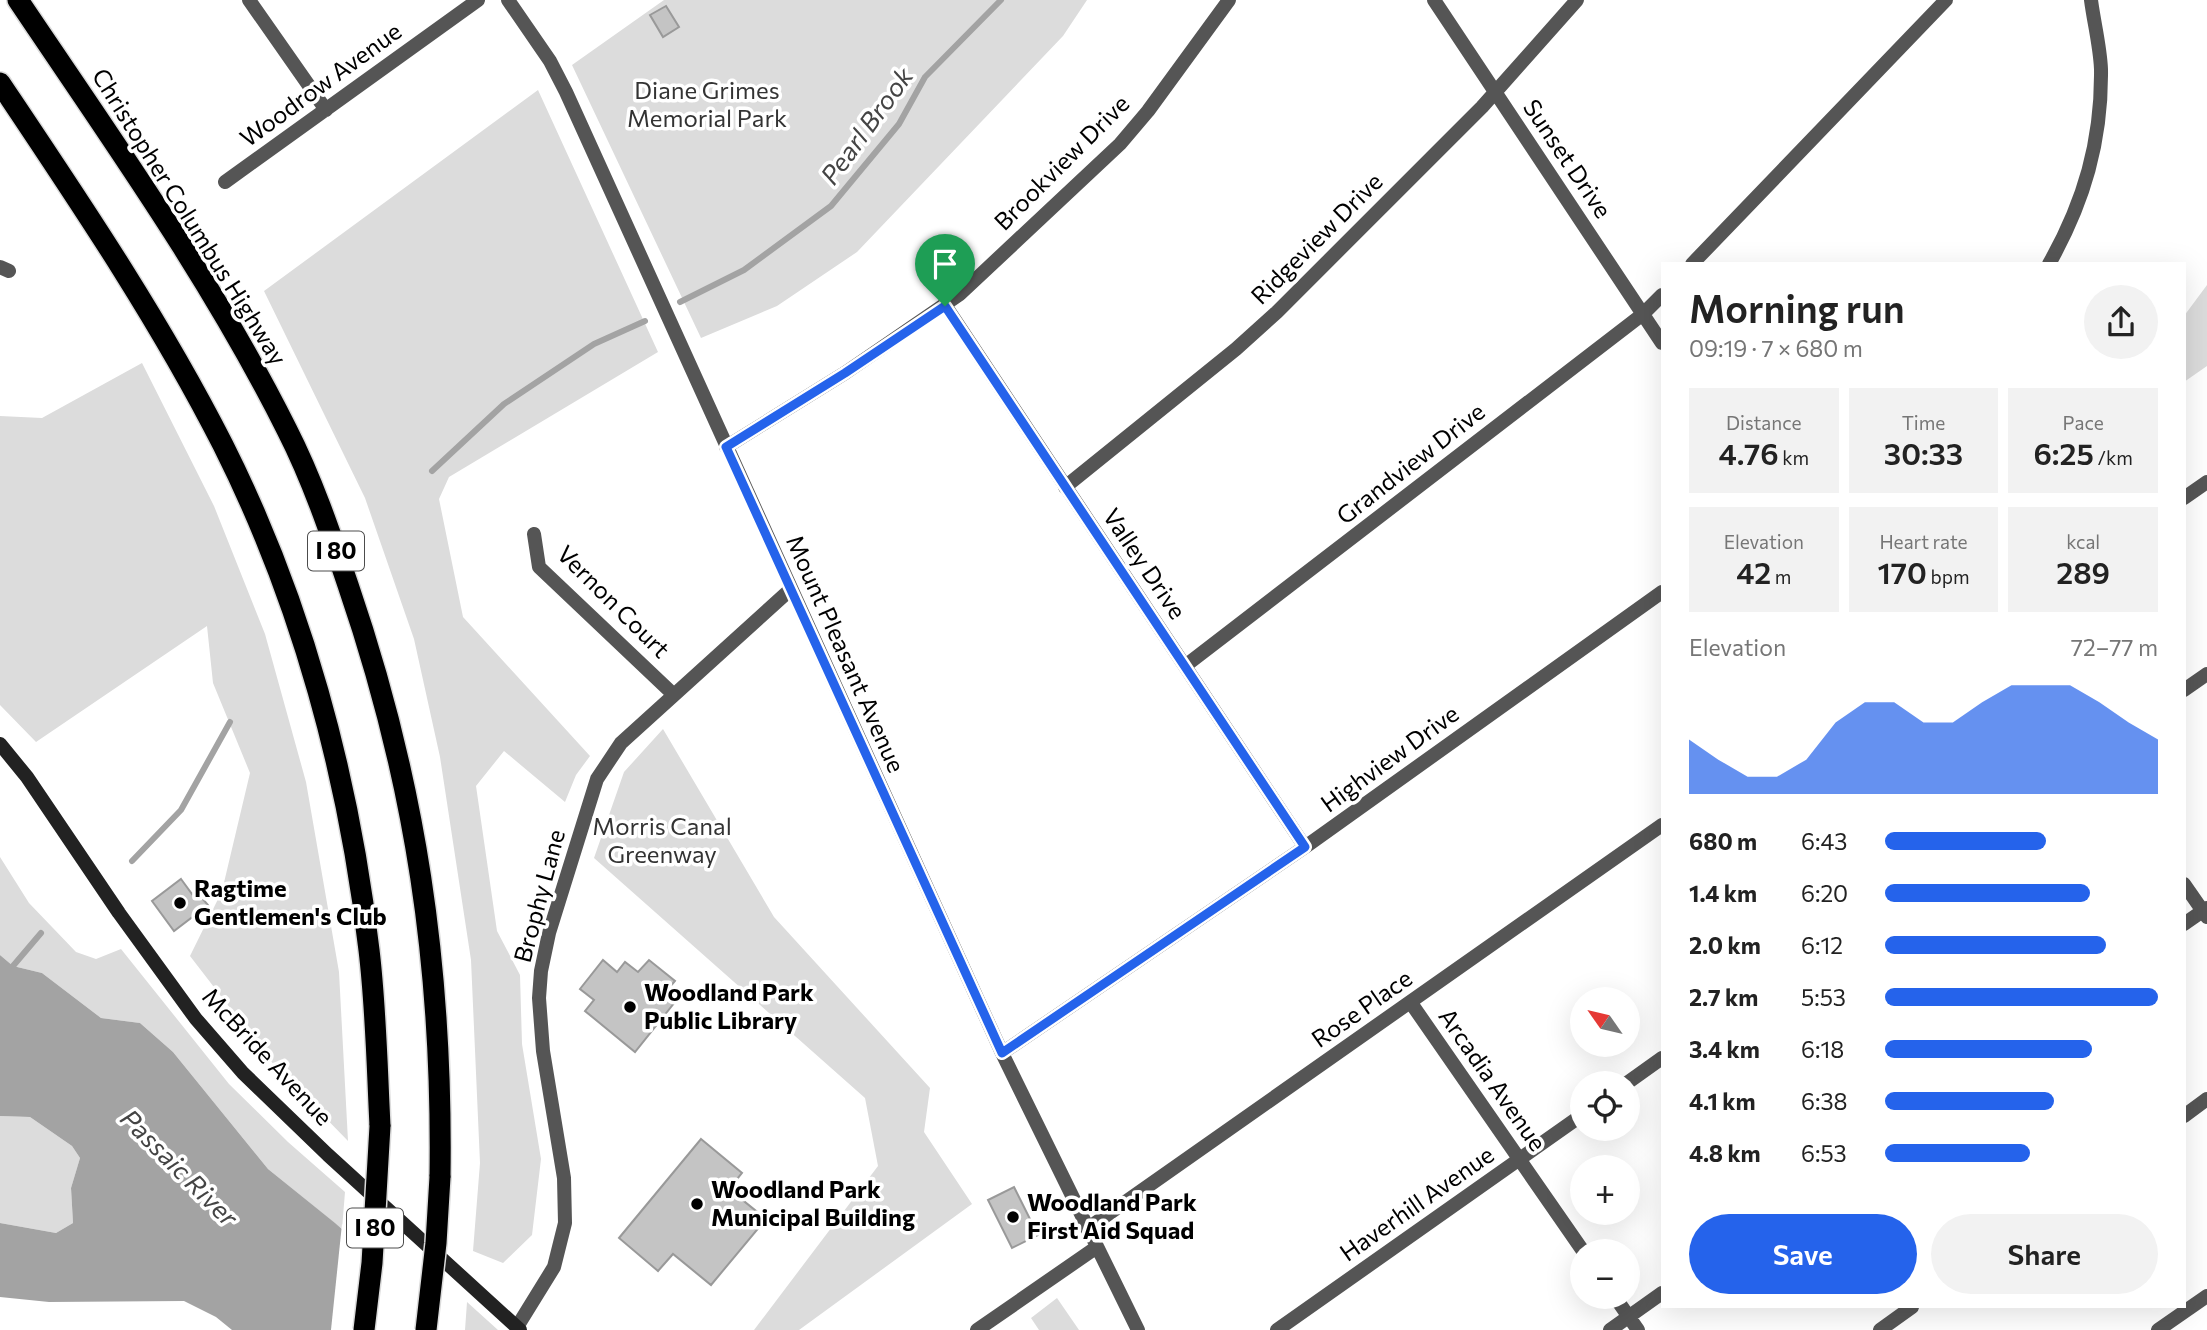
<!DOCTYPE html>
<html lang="en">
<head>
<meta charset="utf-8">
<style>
  :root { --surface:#fff; --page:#f2f2f2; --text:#222; --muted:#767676; --accent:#2563eb }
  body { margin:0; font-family:Commissioner,sans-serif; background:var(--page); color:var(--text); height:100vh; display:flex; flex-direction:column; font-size:26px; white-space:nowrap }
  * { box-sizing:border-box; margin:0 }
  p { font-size:23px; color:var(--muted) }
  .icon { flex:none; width:38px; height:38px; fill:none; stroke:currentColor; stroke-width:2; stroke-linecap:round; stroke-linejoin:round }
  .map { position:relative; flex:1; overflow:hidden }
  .drawer { position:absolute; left:1661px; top:262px; width:525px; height:1046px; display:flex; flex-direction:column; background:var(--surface); border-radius:0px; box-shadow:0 7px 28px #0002 }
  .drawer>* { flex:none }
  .needle { width:46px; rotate:304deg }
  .fabs { position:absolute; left:1570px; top:987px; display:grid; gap:14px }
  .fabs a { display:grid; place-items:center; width:70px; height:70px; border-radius:50%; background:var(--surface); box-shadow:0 7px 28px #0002; font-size:35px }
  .pin { position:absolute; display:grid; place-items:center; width:60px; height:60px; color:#fff; margin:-72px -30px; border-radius:50% 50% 50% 0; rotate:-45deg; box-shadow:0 0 7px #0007 }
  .pin .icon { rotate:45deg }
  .round { display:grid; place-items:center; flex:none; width:74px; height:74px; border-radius:37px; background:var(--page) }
  .head { display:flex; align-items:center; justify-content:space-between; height:119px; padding:0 28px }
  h1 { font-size:38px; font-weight:600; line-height:52px }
  .figures { display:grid; grid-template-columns:repeat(3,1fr); gap:10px; height:119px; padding:7px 28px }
  .figures div { display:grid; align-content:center; border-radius:0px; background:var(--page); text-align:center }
  .figures b { font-size:30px; font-weight:600 }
  .figures small { font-size:19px; font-weight:400 }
  .figures p { font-size:19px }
  .chart { height:196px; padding:14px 28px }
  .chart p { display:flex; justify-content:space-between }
  .chart svg { width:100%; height:126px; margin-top:7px; fill:var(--accent); opacity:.7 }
  .cta { display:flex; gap:14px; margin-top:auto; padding:14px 28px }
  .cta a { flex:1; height:80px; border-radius:42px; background:var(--accent); color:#fff; font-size:28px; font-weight:600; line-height:80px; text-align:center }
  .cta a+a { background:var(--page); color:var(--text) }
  ul { padding:0 28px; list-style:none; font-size:23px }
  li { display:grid; grid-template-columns:112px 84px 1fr; align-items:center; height:52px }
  li i { height:18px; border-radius:9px; background:var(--accent) }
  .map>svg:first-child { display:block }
  .green { fill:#dcdcdc }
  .water { fill:#a3a3a3 }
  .pier { fill:#fff }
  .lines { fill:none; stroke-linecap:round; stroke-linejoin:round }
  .stream { stroke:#a3a3a3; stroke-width:6 }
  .building { fill:#c4c4c4; stroke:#999; stroke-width:2 }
  .motorway-casing { stroke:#dbdbdb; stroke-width:24 }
  .minor { stroke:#555; stroke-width:14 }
  .secondary { stroke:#222; stroke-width:14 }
  .motorway { stroke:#000; stroke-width:21 }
  .motorway-bridge-casing { stroke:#dbdbdb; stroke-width:24; stroke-linecap:butt }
  .motorway-bridge { stroke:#000; stroke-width:21 }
  .route-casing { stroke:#fff; stroke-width:14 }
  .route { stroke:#2563eb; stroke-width:9 }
  .poi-dot { fill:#000; stroke:#fff; stroke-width:2.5 }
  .labels { text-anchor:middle; stroke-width:7; stroke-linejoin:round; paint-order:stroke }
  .shield { fill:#fff; stroke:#4c4c4c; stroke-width:2 }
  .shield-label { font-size:23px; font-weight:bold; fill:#000 }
  .street-label { font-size:24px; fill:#000; stroke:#fff }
  .park-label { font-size:24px; fill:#333; stroke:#fff }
  .poi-label { font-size:24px; font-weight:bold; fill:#000; stroke:#fff; text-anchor:start }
  .water-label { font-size:26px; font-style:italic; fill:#444; stroke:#fff }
</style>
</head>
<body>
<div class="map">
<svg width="2207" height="1330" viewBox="0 0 2207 1330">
  <rect width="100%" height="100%" fill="#fff"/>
  <!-- green -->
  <path class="green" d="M664,0h423l-24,36 -206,216 -80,54 -76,32 -129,-273z
    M538,90l120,262 -209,125 -10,22 24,118 127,139 -14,19 -11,27 -61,-51 -28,35 21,145 23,44 2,69 19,115 -9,76 -29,28 -30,-12 7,-88 -9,-203 -31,-203 -26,-118 -49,-141 -101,-207z
    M2207,285v81l-23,16v-66z
    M142,363l72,143 51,128 41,148 33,190 9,169 -74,-76 -84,-109 32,-65 28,-118 -37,-90 -6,-57 -171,116 -36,-37v-289l42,2z
    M663,729l111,188 156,171 -6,44 48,72 -173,126h-45l124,-164 -13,-68 -271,-240 30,-86z
    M0,857l29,46 47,49 20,7 25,-10 108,135 59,58 57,50 -3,37 -74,-60 -95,-117 -33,-29 -39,-5 -59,-45 -29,-7 -13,-11z
    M0,1116l30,1 42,29 8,12 -9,30 2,35 -17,10 -56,-10z
    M1057,1298l22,32h-40l-8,-12z
    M467,1302l31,28h-33z"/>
  <!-- water -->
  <path class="water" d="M0,955l13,11 29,7 59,45 39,5 33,29 95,117 67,54 123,107h-226l-16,-13 -32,-16 -135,1 -49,-5v-74l56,10 17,-10 -2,-35 9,-30 -8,-12 -42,-29 -30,-1z"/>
  <!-- pier -->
  <path class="pier" d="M342,1224l118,103v3h-129z"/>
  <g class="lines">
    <!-- stream -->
    <path class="stream" d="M680,302l64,-32 87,-64 68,-82 26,-47 76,-77
      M432,471l72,-67 90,-60 51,-23
      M132,861l49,-51 49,-88
      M13,966l28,-33"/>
  </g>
  <!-- building -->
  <path class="building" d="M666,6l13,21 -16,10 -13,-22z
    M181,879l11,15 4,-3 12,14 -34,26 -22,-30z
    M603,960l14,12 8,-10 13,10 11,-12 26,21 -11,13 11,8 -40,50 -50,-41 9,-11 -14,-11z
    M701,1139l41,34 -13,16 37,30 -55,66 -38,-31 -15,17 -39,-33z
    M1014,1187l24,48 -26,13 -24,-48z"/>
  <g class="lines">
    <!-- motorway casing -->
    <g class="motorway-casing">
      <path id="motorway" d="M18,0c94,140 193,278 269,430 25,49 43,102 61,155 68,198 95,383 92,592
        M0,83c79,118 159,236 223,362 79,157 126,332 146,505 7,58 8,117 11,176"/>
    </g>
    <!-- minor -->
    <path class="minor" d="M249,0l77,110
      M508,0l42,61 16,31 436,961 136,277
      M1434,0l228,343
      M225,182l253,-182
      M1692,264l254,-264
      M2049,264c35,-62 53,-123 52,-195 -1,-23 -7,-46 -10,-69
      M0,267l9,4
      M945,305l360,542
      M726,447l119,-74 115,-79 160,-150 28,-33 81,-111
      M1065,487l171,-138 41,-37 205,-205 95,-107
      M2184,498l23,-16
      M534,534l5,33 135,128
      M1185,666l458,-352 19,-19
      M2184,690l23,-16
      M2184,884l23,33
      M2184,924l23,-16
      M1411,1003l172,248
      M1002,1053l303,-206 357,-255
      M1627,1083l35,-25
      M2184,1116l23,-17
      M1087,1229l575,-404
      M1615,1297l23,33
      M517,1327l37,-60 11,-44 -1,-45 -21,-127 -4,-53 2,-27 8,-38 48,-154 24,-36 170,-154
      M977,1330l120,-83
      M1277,1330l305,-215
      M1610,1330l52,-37
      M1880,1330l32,-23
      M2158,1330l49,-34"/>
    <!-- secondary -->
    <path class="secondary" d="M0,744l27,33 92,136 77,106 47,54 85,82 192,175"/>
    <!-- motorway -->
    <use href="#motorway" class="motorway"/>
    <!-- motorway-bridge casing -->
    <g class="motorway-bridge-casing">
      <path id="motorway-bridge" d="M364,1330l8,-67 8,-137
        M426,1330l10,-87 4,-66"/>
    </g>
    <!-- motorway-bridge -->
    <use href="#motorway-bridge" class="motorway-bridge"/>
  </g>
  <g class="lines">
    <!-- route casing -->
    <g class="route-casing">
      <path id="route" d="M945,306l360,541 -303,206 -276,-606 119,-74z"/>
    </g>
    <!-- route -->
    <use href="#route" class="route"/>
  </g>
  <!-- markers -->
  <g class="poi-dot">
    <circle cx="180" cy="903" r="7"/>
    <circle cx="630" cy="1007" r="7"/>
    <circle cx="697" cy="1204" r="7"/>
    <circle cx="1013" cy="1217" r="7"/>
  </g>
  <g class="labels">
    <!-- shield labels -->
    <g class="shield">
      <rect x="308" y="531.5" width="56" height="39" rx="5"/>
      <rect x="347" y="1208.5" width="56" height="39" rx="5"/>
    </g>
    <g class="shield-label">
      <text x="336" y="559">I 80</text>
      <text x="375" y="1236">I 80</text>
    </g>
    <!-- street labels -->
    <g class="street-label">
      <text transform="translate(321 85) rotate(-36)" y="8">Woodrow Avenue</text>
      <text transform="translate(1567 159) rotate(56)" y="8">Sunset Drive</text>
      <text transform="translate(1062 163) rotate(-45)" y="8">Brookview Drive</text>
      <text transform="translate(189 217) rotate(58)" y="8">Christopher Columbus Highway</text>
      <text transform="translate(1317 239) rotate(-45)" y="8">Ridgeview Drive</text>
      <text transform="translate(1411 464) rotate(-38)" y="8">Grandview Drive</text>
      <text transform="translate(1144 564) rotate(56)" y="8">Valley Drive</text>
      <text transform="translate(613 602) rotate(45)" y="8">Vernon Court</text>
      <text transform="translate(845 654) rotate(66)" y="8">Mount Pleasant Avenue</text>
      <text transform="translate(1390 759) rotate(-36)" y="8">Highview Drive</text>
      <text transform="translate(540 896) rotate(-75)" y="8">Brophy Lane</text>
      <text transform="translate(1362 1009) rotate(-35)" y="8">Rose Place</text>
      <text transform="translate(267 1057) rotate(47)" y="8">McBride Avenue</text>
      <text transform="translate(1492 1080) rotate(55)" y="8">Arcadia Avenue</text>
      <text transform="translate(1417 1204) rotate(-35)" y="8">Haverhill Avenue</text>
    </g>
    <!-- park labels -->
    <g class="park-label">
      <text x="707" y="99">Diane Grimes<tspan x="707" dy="28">Memorial Park</tspan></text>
      <text x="662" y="835">Morris Canal<tspan x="662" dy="28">Greenway</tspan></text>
    </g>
    <!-- poi labels -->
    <g class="poi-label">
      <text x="194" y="897">Ragtime<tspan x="194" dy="28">Gentlemen's Club</tspan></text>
      <text x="644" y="1001">Woodland Park<tspan x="644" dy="28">Public Library</tspan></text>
      <text x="711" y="1198">Woodland Park<tspan x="711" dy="28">Municipal Building</tspan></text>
      <text x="1027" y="1211">Woodland Park<tspan x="1027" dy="28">First Aid Squad</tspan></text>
    </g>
    <!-- water labels -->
    <g class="water-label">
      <text transform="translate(867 126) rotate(-54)" y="9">Pearl Brook</text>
      <text transform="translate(179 1168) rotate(45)" y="9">Passaic River</text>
    </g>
  </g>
</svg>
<div class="fabs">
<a><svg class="needle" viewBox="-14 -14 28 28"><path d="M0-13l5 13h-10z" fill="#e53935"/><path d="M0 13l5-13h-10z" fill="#767676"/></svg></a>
<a><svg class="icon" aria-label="locate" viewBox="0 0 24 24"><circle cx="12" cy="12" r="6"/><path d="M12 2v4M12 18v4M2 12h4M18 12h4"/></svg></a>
<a>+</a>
<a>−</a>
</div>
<div class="pin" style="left:945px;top:306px;background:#1e9e55"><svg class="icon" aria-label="arrive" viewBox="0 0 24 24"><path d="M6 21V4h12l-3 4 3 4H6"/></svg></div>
<section class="drawer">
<div class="head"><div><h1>Morning run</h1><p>09:19 · 7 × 680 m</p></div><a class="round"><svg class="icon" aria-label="share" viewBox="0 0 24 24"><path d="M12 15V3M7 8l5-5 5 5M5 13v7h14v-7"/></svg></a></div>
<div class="figures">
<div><p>Distance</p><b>4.76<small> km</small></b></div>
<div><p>Time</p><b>30:33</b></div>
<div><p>Pace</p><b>6:25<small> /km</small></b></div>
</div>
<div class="figures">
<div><p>Elevation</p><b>42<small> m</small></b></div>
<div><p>Heart rate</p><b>170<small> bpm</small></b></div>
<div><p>kcal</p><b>289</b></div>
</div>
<div class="chart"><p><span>Elevation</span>72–77 m</p>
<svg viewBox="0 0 160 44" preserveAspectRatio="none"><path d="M0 44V25L10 32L20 38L30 38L40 32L50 19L60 12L70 12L80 19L90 19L100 12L110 6L120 6L130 6L140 12L150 19L160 25V44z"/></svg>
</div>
<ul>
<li><b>680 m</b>6:43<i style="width:59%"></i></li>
<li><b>1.4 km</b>6:20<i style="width:75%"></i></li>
<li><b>2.0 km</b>6:12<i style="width:81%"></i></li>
<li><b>2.7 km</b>5:53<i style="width:100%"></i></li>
<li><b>3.4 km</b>6:18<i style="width:76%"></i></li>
<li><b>4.1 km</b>6:38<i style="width:62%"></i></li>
<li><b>4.8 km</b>6:53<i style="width:53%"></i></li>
</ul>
<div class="cta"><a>Save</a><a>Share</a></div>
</section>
</div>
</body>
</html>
